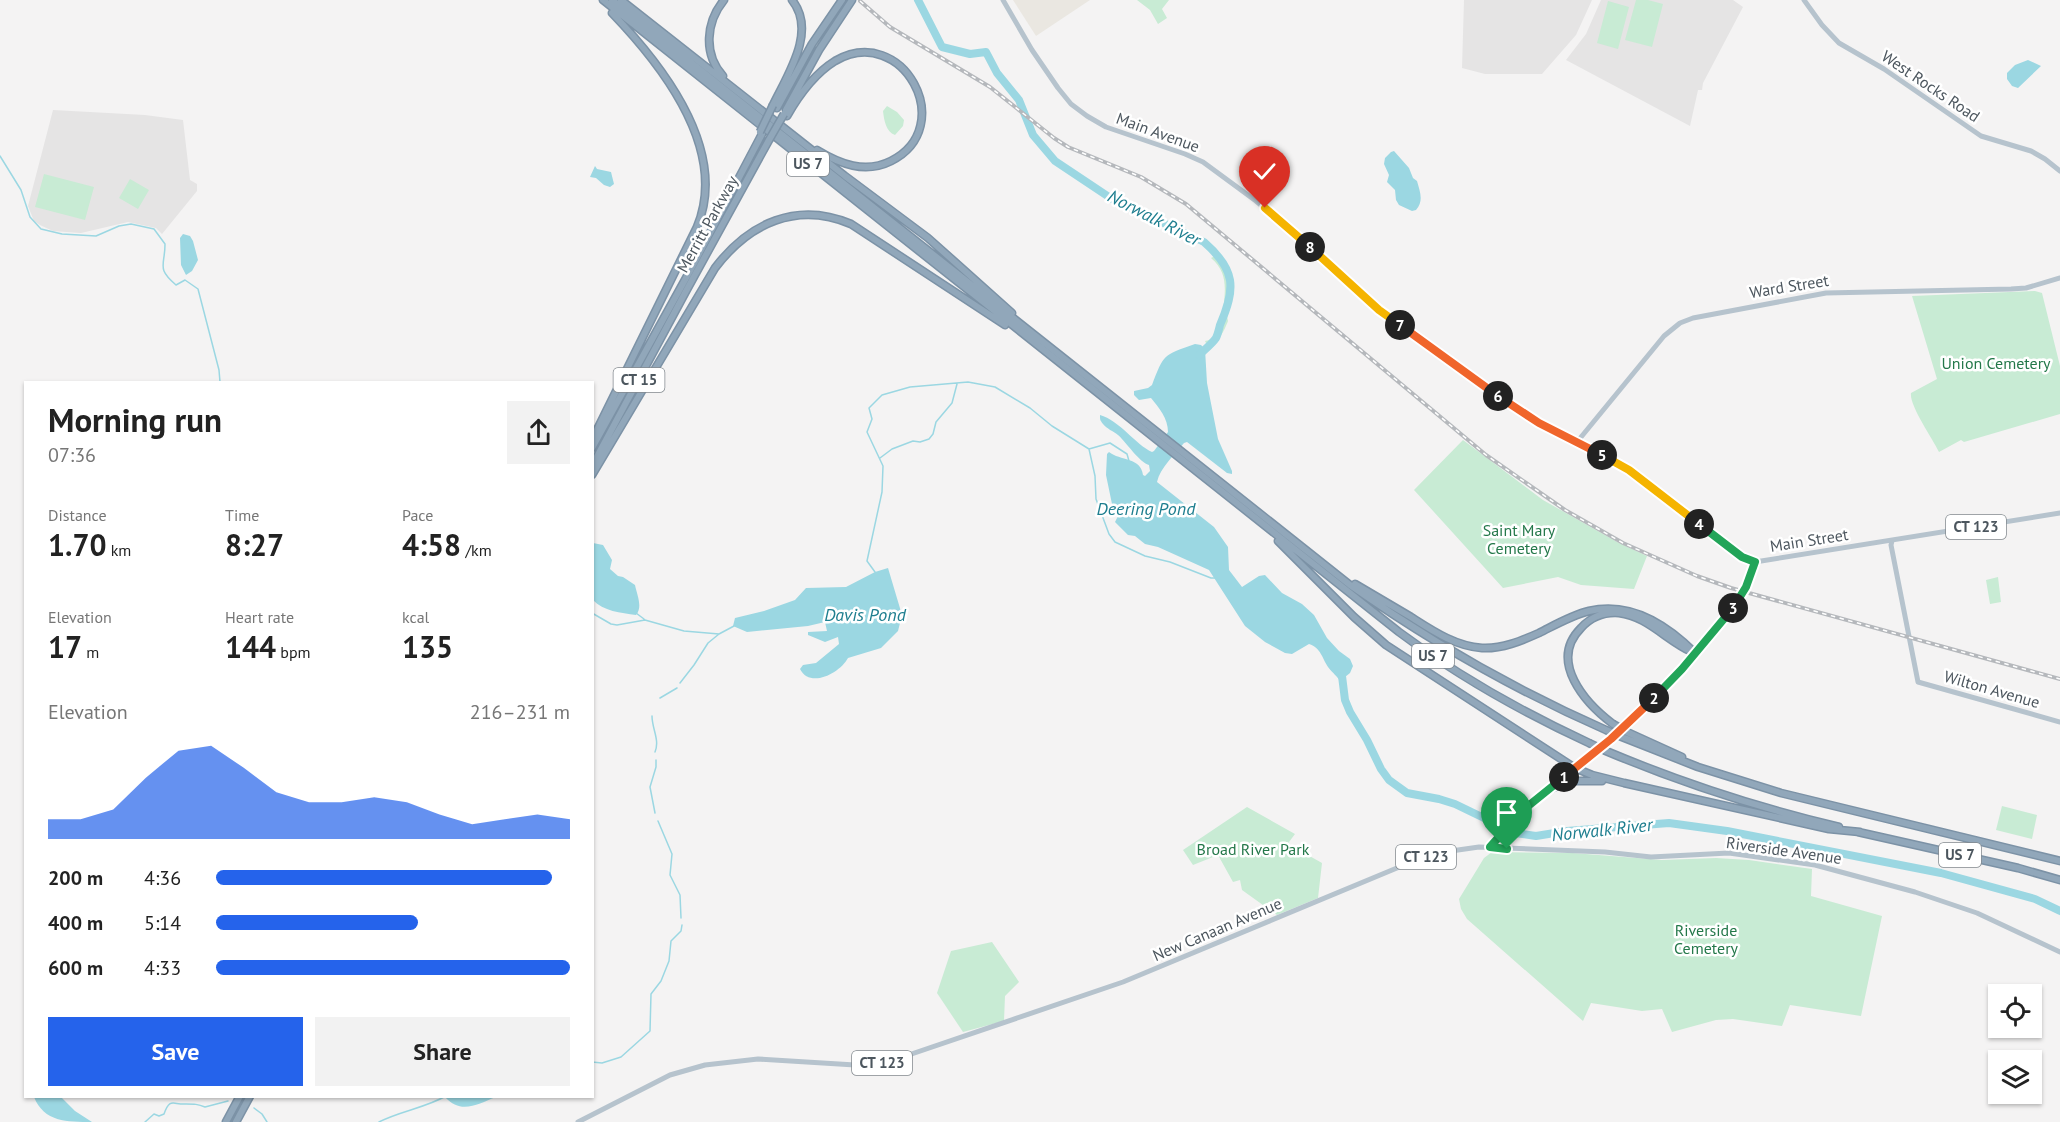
<!DOCTYPE html>
<html lang="en">
<head>
<meta charset="utf-8">
<style>
  :root { --surface:#fff; --page:#f2f2f2; --text:#222; --muted:#767676; --accent:#2563eb }
  body { margin:0; font-family:"PT Sans",sans-serif; background:var(--page); color:var(--text); height:100vh; display:flex; flex-direction:column; font-size:22px; white-space:nowrap }
  * { box-sizing:border-box; margin:0 }
  p { font-size:20px; color:var(--muted) }
  .icon { flex:none; width:33px; height:33px; fill:none; stroke:currentColor; stroke-width:2; stroke-linecap:round; stroke-linejoin:round }
  .map { position:relative; flex:1; overflow:hidden }
  .details { position:absolute; left:24px; top:381px; width:570px; height:717px; display:flex; flex-direction:column; background:var(--surface); border-radius:0px; box-shadow:0 2px 4px #0004 }
  .details>* { flex:none }
  .tools { position:absolute; left:1988px; top:984px; display:grid; gap:12px }
  .tools a { display:grid; place-items:center; width:54px; height:54px; border-radius:0px; background:var(--surface); box-shadow:0 2px 4px #0004; font-size:30px }
  .pin { position:absolute; display:grid; place-items:center; width:51px; height:51px; color:#fff; margin:-62px -26px; border-radius:50% 50% 50% 0; rotate:-45deg; box-shadow:0 0 6px #0007 }
  .pin .icon { rotate:45deg }
  .km { position:absolute; width:30px; height:30px; margin:-15px; border-radius:50%; background:#222; color:#fff; font-size:16px; line-height:30px; text-align:center }
  .round { display:grid; place-items:center; flex:none; width:63px; height:63px; border-radius:0px; background:var(--page) }
  .summary { display:flex; align-items:center; justify-content:space-between; height:102px; padding:0 24px }
  h1 { font-size:33px; font-weight:700; line-height:45px }
  .metrics { display:grid; grid-template-columns:repeat(3,1fr); gap:9px; height:102px; padding:6px 24px }
  .metrics div { display:grid; align-content:center }
  .metrics b { font-size:30px; font-weight:700 }
  .metrics small { font-size:16px; font-weight:400 }
  .metrics p { font-size:16px }
  .chart { height:168px; padding:12px 24px }
  .chart p { display:flex; justify-content:space-between }
  .chart svg { width:100%; height:108px; margin-top:6px; fill:var(--accent); opacity:.7 }
  .cta { display:flex; gap:12px; margin-top:auto; padding:12px 24px }
  .cta a { flex:1; height:69px; border-radius:0px; background:var(--accent); color:#fff; font-size:24px; font-weight:700; line-height:69px; text-align:center }
  .cta a+a { background:var(--page); color:var(--text) }
  ul { padding:0 24px; list-style:none; font-size:20px }
  li { display:grid; grid-template-columns:96px 72px 1fr; align-items:center; height:45px }
  li i { height:15px; border-radius:8px; background:var(--accent) }
  .map>svg:first-child { display:block }
  .commercial { fill:#eae7e1 }
  .education { fill:#e5e4e4 }
  .green { fill:#c8ebd4 }
  .water { fill:#9bd7e2 }
  .lines { fill:none; stroke-linecap:round; stroke-linejoin:round }
  .stream { stroke:#9bd7e2; stroke-width:1.5 }
  .river { stroke:#9bd7e2; stroke-width:8 }
  .highway-casing { stroke:#7c92a6; stroke-width:9 }
  .major { stroke:#b6c3cd; stroke-width:5 }
  .highway { stroke:#91a7ba; stroke-width:6 }
  .rail-casing { stroke:#b5b8bc; stroke-width:4 }
  .rail { stroke:#fff; stroke-width:1.5; stroke-dasharray:4.5; stroke-linecap:butt }
  .highway-bridge-casing { stroke:#7c92a6; stroke-width:9; stroke-linecap:butt }
  .highway-bridge { stroke:#91a7ba; stroke-width:6 }
  .split-1-casing { stroke:#fff; stroke-width:12 }
  .split-2-casing { stroke:#fff; stroke-width:12 }
  .split-3-casing { stroke:#fff; stroke-width:12 }
  .split-4-casing { stroke:#fff; stroke-width:12 }
  .split-5-casing { stroke:#fff; stroke-width:12 }
  .split-6-casing { stroke:#fff; stroke-width:12 }
  .split-7-casing { stroke:#fff; stroke-width:12 }
  .split-8-casing { stroke:#fff; stroke-width:12 }
  .split-9-casing { stroke:#fff; stroke-width:12 }
  .split-1 { stroke:#22a559; stroke-width:8 }
  .split-2 { stroke:#f0652b; stroke-width:8 }
  .split-3 { stroke:#22a559; stroke-width:8 }
  .split-4 { stroke:#22a559; stroke-width:8 }
  .split-5 { stroke:#f5b400; stroke-width:8 }
  .split-6 { stroke:#f0652b; stroke-width:8 }
  .split-7 { stroke:#f0652b; stroke-width:8 }
  .split-8 { stroke:#f5b400; stroke-width:8 }
  .split-9 { stroke:#f5b400; stroke-width:8 }
  .labels { text-anchor:middle; stroke-width:5; stroke-linejoin:round; paint-order:stroke }
  .shield { fill:#fff; stroke:#82898e; stroke-width:1.5 }
  .shield-label { font-size:15px; font-weight:bold; fill:#4c565e }
  .street-label { font-size:16px; fill:#4c565e; stroke:#fff }
  .park-label { font-size:16px; fill:#24784a; stroke:#fff }
  .water-label { font-size:18px; font-style:italic; fill:#1e7e8f; stroke:#fff }
</style>
</head>
<body>
<div class="map">
<svg width="2060" height="1122" viewBox="0 0 2060 1122">
  <rect width="100%" height="100%" fill="#f4f3f3"/>
  <!-- commercial -->
  <path class="commercial" d="M1013,0h77l-54,36z"/>
  <!-- education -->
  <path class="education" d="M1464,0h128l-16,35 -34,39h-57l-23,-6z
    M1601,0h132l10,7 -40,76 -1,7h-4l-8,36 -124,-66 20,-26z
    M53,110l92,5 38,5 7,60 7,4v7l-35,43 -6,-6 -28,-6 -47,11 -28,-2 -13,-6 -6,-4 -6,-15z"/>
  <!-- green -->
  <path class="green" d="M1137,0h32l-7,9 5,9 -9,6 -8,-14z
    M1636,0h12l15,4 -11,43 -27,-7z
    M1608,1l21,6 -11,42 -21,-6z
    M887,106l10,6 7,8 -1,6 -8,9c-9,-3 -11,-15 -12,-24z
    M44,174l50,13 -9,33 -50,-13z
    M130,179l19,11 -11,19 -19,-11z
    M1215,256c9,8 16,23 15,35 0,11 -5,20 -2,30 -4,10 -9,22 -21,24l-2,-4c9,-1 18,-11 19,-20 1,-3 -1,-6 -1,-9 2,-21 6,-39 -12,-54z
    M2035,291l7,2 18,73v48l-96,28 -3,-2 -22,12c-7,-14 -30,-47 -28,-59l26,-14 -25,-83z
    M1463,440l80,60 76,43 28,13 -13,33 -53,-4 -23,-8 -55,11 -89,-98z
    M1998,577l3,25 -11,2 -4,-24z
    M2002,806l35,9 -5,24 -36,-9z
    M1247,807l48,27 -6,8 1,3 32,18 -4,35 -41,17 -35,-25 -2,-10 -7,2 -15,-27 -25,10 -10,-15z
    M1492,852l81,1 89,7 54,-2 33,2 63,9 -1,27 71,20 -21,100 -71,-11 -8,21 -49,-7 -17,1 -44,12 -10,-23 -20,2 -51,-8 -8,18 -116,-102 -6,-10 -2,-10 25,-41z
    M992,942l27,40 -14,14 -1,25 -41,11 -26,-39 14,-42z"/>
  <!-- water -->
  <path class="water" d="M2028,60l13,6 -23,22 -6,-2 -5,-7v-6l8,-8z
    M1394,151l15,17 4,10 4,3c3,11 7,20 -1,29l-4,1 -13,-6 -3,-5 -1,-10 -8,-8 2,-7 -5,-11 1,-6 6,-6z
    M595,166l2,3 14,3 3,12 -4,3 -6,-2 -8,-7 -6,-1z
    M183,234l7,2 3,5 5,19 -6,11 -6,4 -5,-10 -1,-27z
    M1195,344l6,1 4,4 2,34 11,56 14,32v3l-5,-1 -40,-31 -3,1c-9,11 -24,25 -27,39l57,45 14,20 1,23 13,17 17,-11 6,-1 17,18 20,11 12,11 13,23 12,13 11,8 3,7 -3,7 -5,4 -1,7 -3,-1c-3,-7 -9,-10 -13,-16 -6,-9 -7,-19 -19,-23l-17,10 -7,-1 -20,-11 -20,-16 -36,-56 -51,-23 -13,-3 -10,-8 -7,-1 -13,-13 3,-6 -6,-12 -6,-29 1,-21 2,-2c11,9 32,5 34,23l2,1 5,-5 -1,-6c-10,-3 -22,-22 -31,-30 -5,-4 -11,-6 -15,-11 -3,-4 -3,-4 -3,-9 19,5 36,30 52,37l2,-1 14,-19c0,-14 -9,-24 -17,-34l-12,2 -5,-5v-4l14,-3 4,-3c12,-31 11,-30 43,-41z
    M593,543l10,2 9,15 -2,9 8,7 5,1 12,8c2,10 8,22 1,30 -15,-2 -33,-4 -43,-15z
    M888,568l14,47 -4,16 -17,17 -33,10c-8,15 -38,31 -48,11l3,-4 13,-2 23,-19 -1,-7 -13,5 -17,-7v-3l19,-1 -2,-9 -17,4 -61,6 -14,-6 2,-8 29,-7 31,-11 11,-12 40,-1 29,-15z
    M34,1097h27l14,14 17,11c-25,0 -48,0 -58,-25z
    M445,1097h51c-18,7 -35,18 -51,0z"/>
  <g class="lines">
    <!-- stream -->
    <path class="stream" d="M0,156l21,34 9,27 11,12 21,5 34,2 23,-10 12,-2 23,5 11,15c0,22 -9,24 11,41l9,-5 13,9 21,81 1,12
      M1089,449l21,-6 17,11 2,7
      M880,458l12,-9 21,-8 7,1 9,-3 4,-5 3,-12 16,-19 5,-19
      M875,572l-8,-11 15,-69 1,-26 -16,-34 5,-13 -3,-11 13,-13 28,-8 58,-5 27,5 35,21 22,18 37,23 6,27 1,23 13,35 6,8 30,14 25,6 41,16h6
      M592,613l19,11 6,1 28,-5 39,11 35,3 15,-8
      M636,613l8,6
      M680,683l14,-18 14,-22 11,-9
      M660,698l17,-10
      M652,716c0,13 8,24 3,36
      M655,813l-5,-26 6,-20v-7
      M658,821l14,33 -2,21 10,20 1,23
      M592,1062l10,1 19,-6 29,-26 1,-37 10,-13 8,-20 2,-20 10,-10 1,-6
      M254,1108l8,6 5,8
      M145,1122l9,-8 5,2 5,-2c6,-17 9,-9 22,-10 8,0 12,0 19,3l23,-6
      M379,1122c21,-11 46,-14 67,-26"/>
    <!-- river -->
    <path class="river" d="M918,0l24,47 28,7 16,-2 11,21 22,27 14,35 22,26 57,38 92,43c32,28 32,46 16,83 -1,4 -2,9 -4,13 -4,6 -12,12 -17,17
      M1342,676l3,24 5,12 17,28 14,29 8,11 18,13 32,6 16,5 60,29 21,3 31,-5 102,-8 58,8 214,42 94,26 25,12"/>
    <!-- highway casing -->
    <g class="highway-casing">
      <path id="highway" d="M603,0l796,632c59,44 123,80 190,111
        M612,0l738,585c81,57 165,105 256,145
        M621,0l224,176 83,62 84,75
        M723,76c-20,-22 -17,-54 1,-76
        M773,105c15,-31 44,-74 19,-105
        M777,108l35,-64 30,-44
        M786,110l33,-60 33,-50
        M787,116c12,-21 27,-42 48,-55 68,-39 124,66 56,100 -26,13 -51,3 -74,-11
        M592,440l105,-213c32,-77 -34,-161 -85,-214
        M592,448l99,-179 71,-135
        M592,466l93,-173 84,-153
        M592,475l123,-207c34,-45 82,-67 136,-44l154,101
        M1278,541l76,76 32,28 189,123 17,7 32,8 205,46 31,3
        M1355,584c19,11 37,22 56,33 22,14 44,29 71,31 20,1 39,-7 57,-15 16,-8 33,-18 50,-22 42,-10 78,14 106,42
        M1613,724c-28,-21 -65,-63 -32,-96 10,-11 24,-16 38,-15 28,3 48,28 73,39
        M1627,732l55,25
        M1622,737l76,30 83,26 279,68
        M1606,751c76,32 153,57 233,76
        M1547,791l20,-10h35
        M1858,832l160,36 42,12
        M226,1122l14,-26
        M236,1122l14,-26"/>
    </g>
    <!-- major -->
    <path class="major" d="M1003,0l29,50 26,38 13,16 16,12 19,11 79,27 18,8 53,39 41,34 82,75 143,103 107,57 102,79 11,8 13,5 305,-49
      M1804,0l18,25 17,18 45,26 97,67 50,15 14,8 15,12
      M1577,442l87,-106 16,-13 13,-5 133,-25 185,-4 15,-1 34,-10
      M1892,541l-1,4 27,137 142,40
      M1490,847c32,-43 79,-73 120,-107 48,-41 90,-88 127,-139l9,-14 9,-25
      M578,1122l92,-47 35,-10 53,-6 97,6 33,-3 235,-80 298,-124 30,-7 28,-4 126,5 46,5 78,-4 86,12 100,27 62,21 83,39"/>
    <!-- highway -->
    <use href="#highway" class="highway"/>
    <!-- rail casing -->
    <g class="rail-casing">
      <path id="rail" d="M860,1l30,26 100,60 64,51 14,9 73,30 45,27 300,251 79,55 58,33 74,33 34,12 329,91"/>
    </g>
    <!-- rail -->
    <use href="#rail" class="rail"/>
    <!-- highway-bridge casing -->
    <g class="highway-bridge-casing">
      <path id="highway-bridge" d="M760,132l13,-27
        M769,140l15,-26
        M1613,724l14,8
        M1606,730l16,7
        M1589,743l17,8"/>
    </g>
    <!-- highway-bridge -->
    <use href="#highway-bridge" class="highway-bridge"/>
  </g>
  <g class="lines">
    <!-- split-1 casing -->
    <g class="split-1-casing">
      <path id="split-1" d="M1507,849l-17,-2 32,-36 42,-34"/>
    </g>
    <!-- split-2 casing -->
    <g class="split-2-casing">
      <path id="split-2" d="M1564,777l47,-38 43,-41"/>
    </g>
    <!-- split-3 casing -->
    <g class="split-3-casing">
      <path id="split-3" d="M1654,698l28,-29 51,-61"/>
    </g>
    <!-- split-4 casing -->
    <g class="split-4-casing">
      <path id="split-4" d="M1699,524l43,33 13,5 -9,25 -13,21"/>
    </g>
    <!-- split-5 casing -->
    <g class="split-5-casing">
      <path id="split-5" d="M1602,455l27,15 70,54"/>
    </g>
    <!-- split-6 casing -->
    <g class="split-6-casing">
      <path id="split-6" d="M1498,396l41,27 63,32"/>
    </g>
    <!-- split-7 casing -->
    <g class="split-7-casing">
      <path id="split-7" d="M1400,325l98,71"/>
    </g>
    <!-- split-8 casing -->
    <g class="split-8-casing">
      <path id="split-8" d="M1310,247l69,63 21,15"/>
    </g>
    <!-- split-9 casing -->
    <g class="split-9-casing">
      <path id="split-9" d="M1265,208l45,39"/>
    </g>
    <!-- split-1 -->
    <use href="#split-1" class="split-1"/>
    <!-- split-2 -->
    <use href="#split-2" class="split-2"/>
    <!-- split-3 -->
    <use href="#split-3" class="split-3"/>
    <!-- split-4 -->
    <use href="#split-4" class="split-4"/>
    <!-- split-5 -->
    <use href="#split-5" class="split-5"/>
    <!-- split-6 -->
    <use href="#split-6" class="split-6"/>
    <!-- split-7 -->
    <use href="#split-7" class="split-7"/>
    <!-- split-8 -->
    <use href="#split-8" class="split-8"/>
    <!-- split-9 -->
    <use href="#split-9" class="split-9"/>
  </g>
  <g class="labels">
    <!-- shield labels -->
    <g class="shield">
      <rect x="787" y="152" width="42" height="24" rx="4.5"/>
      <rect x="613.5" y="368" width="51" height="24" rx="4.5"/>
      <rect x="1946" y="515" width="60" height="24" rx="4.5"/>
      <rect x="1412" y="644" width="42" height="24" rx="4.5"/>
      <rect x="1939" y="843" width="42" height="24" rx="4.5"/>
      <rect x="1396" y="845" width="60" height="24" rx="4.5"/>
      <rect x="852" y="1051" width="60" height="24" rx="4.5"/>
    </g>
    <g class="shield-label">
      <text x="808" y="169">US 7</text>
      <text x="639" y="385">CT 15</text>
      <text x="1976" y="532">CT 123</text>
      <text x="1433" y="661">US 7</text>
      <text x="1960" y="860">US 7</text>
      <text x="1426" y="862">CT 123</text>
      <text x="882" y="1068">CT 123</text>
    </g>
    <!-- street labels -->
    <g class="street-label">
      <text transform="translate(1931 86) rotate(34)" y="6">West Rocks Road</text>
      <text transform="translate(1158 132) rotate(20)" y="6">Main Avenue</text>
      <text transform="translate(707 224) rotate(-61)" y="6">Merritt Parkway</text>
      <text transform="translate(1789 286) rotate(-9)" y="6">Ward Street</text>
      <text transform="translate(1809 540) rotate(-9)" y="6">Main Street</text>
      <text transform="translate(1992 689) rotate(16)" y="6">Wilton Avenue</text>
      <text transform="translate(1784 850) rotate(8)" y="6">Riverside Avenue</text>
      <text transform="translate(1217 929) rotate(-23)" y="6">New Canaan Avenue</text>
    </g>
    <!-- park labels -->
    <g class="park-label">
      <text x="1996" y="369">Union Cemetery</text>
      <text x="1519" y="536">Saint Mary<tspan x="1519" dy="18">Cemetery</tspan></text>
      <text x="1253" y="855">Broad River Park</text>
      <text x="1706" y="936">Riverside<tspan x="1706" dy="18">Cemetery</tspan></text>
    </g>
    <!-- water labels -->
    <g class="water-label">
      <text transform="translate(1154 218) rotate(27)" y="6">Norwalk River</text>
      <text x="1146" y="515">Deering Pond</text>
      <text x="865" y="621">Davis Pond</text>
      <text transform="translate(1602 830) rotate(-6)" y="6">Norwalk River</text>
    </g>
  </g>
</svg>
<div class="tools">
<a><svg class="icon" aria-label="locate" viewBox="0 0 24 24"><circle cx="12" cy="12" r="6"/><path d="M12 2v4M12 18v4M2 12h4M18 12h4"/></svg></a>
<a><svg class="icon" aria-label="layers" viewBox="0 0 24 24"><path d="M12 4l9 5-9 5-9-5zM3 14l9 5 9-5"/></svg></a>
</div>
<div class="pin" style="left:1507px;top:849px;background:#1e9e55"><svg class="icon" aria-label="arrive" viewBox="0 0 24 24"><path d="M6 21V4h12l-3 4 3 4H6"/></svg></div>
<div class="pin" style="left:1265px;top:208px;background:#d93025"><svg class="icon" aria-label="check" viewBox="0 0 24 24"><path d="M5 12l5 5 9-10"/></svg></div>
<b class="km" style="left:1564px;top:777px">1</b>
<b class="km" style="left:1654px;top:698px">2</b>
<b class="km" style="left:1733px;top:608px">3</b>
<b class="km" style="left:1699px;top:524px">4</b>
<b class="km" style="left:1602px;top:455px">5</b>
<b class="km" style="left:1498px;top:396px">6</b>
<b class="km" style="left:1400px;top:325px">7</b>
<b class="km" style="left:1310px;top:247px">8</b>
<section class="details">
<div class="summary"><div><h1>Morning run</h1><p>07:36</p></div><a class="round"><svg class="icon" aria-label="share" viewBox="0 0 24 24"><path d="M12 15V3M7 8l5-5 5 5M5 13v7h14v-7"/></svg></a></div>
<div class="metrics">
<div><p>Distance</p><b>1.70<small> km</small></b></div>
<div><p>Time</p><b>8:27</b></div>
<div><p>Pace</p><b>4:58<small> /km</small></b></div>
</div>
<div class="metrics">
<div><p>Elevation</p><b>17<small> m</small></b></div>
<div><p>Heart rate</p><b>144<small> bpm</small></b></div>
<div><p>kcal</p><b>135</b></div>
</div>
<div class="chart"><p><span>Elevation</span>216–231 m</p>
<svg viewBox="0 0 160 44" preserveAspectRatio="none"><path d="M0 44V36L10 36L20 32L30 19L40 8L50 6L60 15L70 25L80 29L90 29L100 27L110 29L120 34L130 38L140 36L150 34L160 36V44z"/></svg>
</div>
<ul>
<li><b>200 m</b>4:36<i style="width:95%"></i></li>
<li><b>400 m</b>5:14<i style="width:57%"></i></li>
<li><b>600 m</b>4:33<i style="width:100%"></i></li>
</ul>
<div class="cta"><a>Save</a><a>Share</a></div>
</section>
</div>
</body>
</html>
